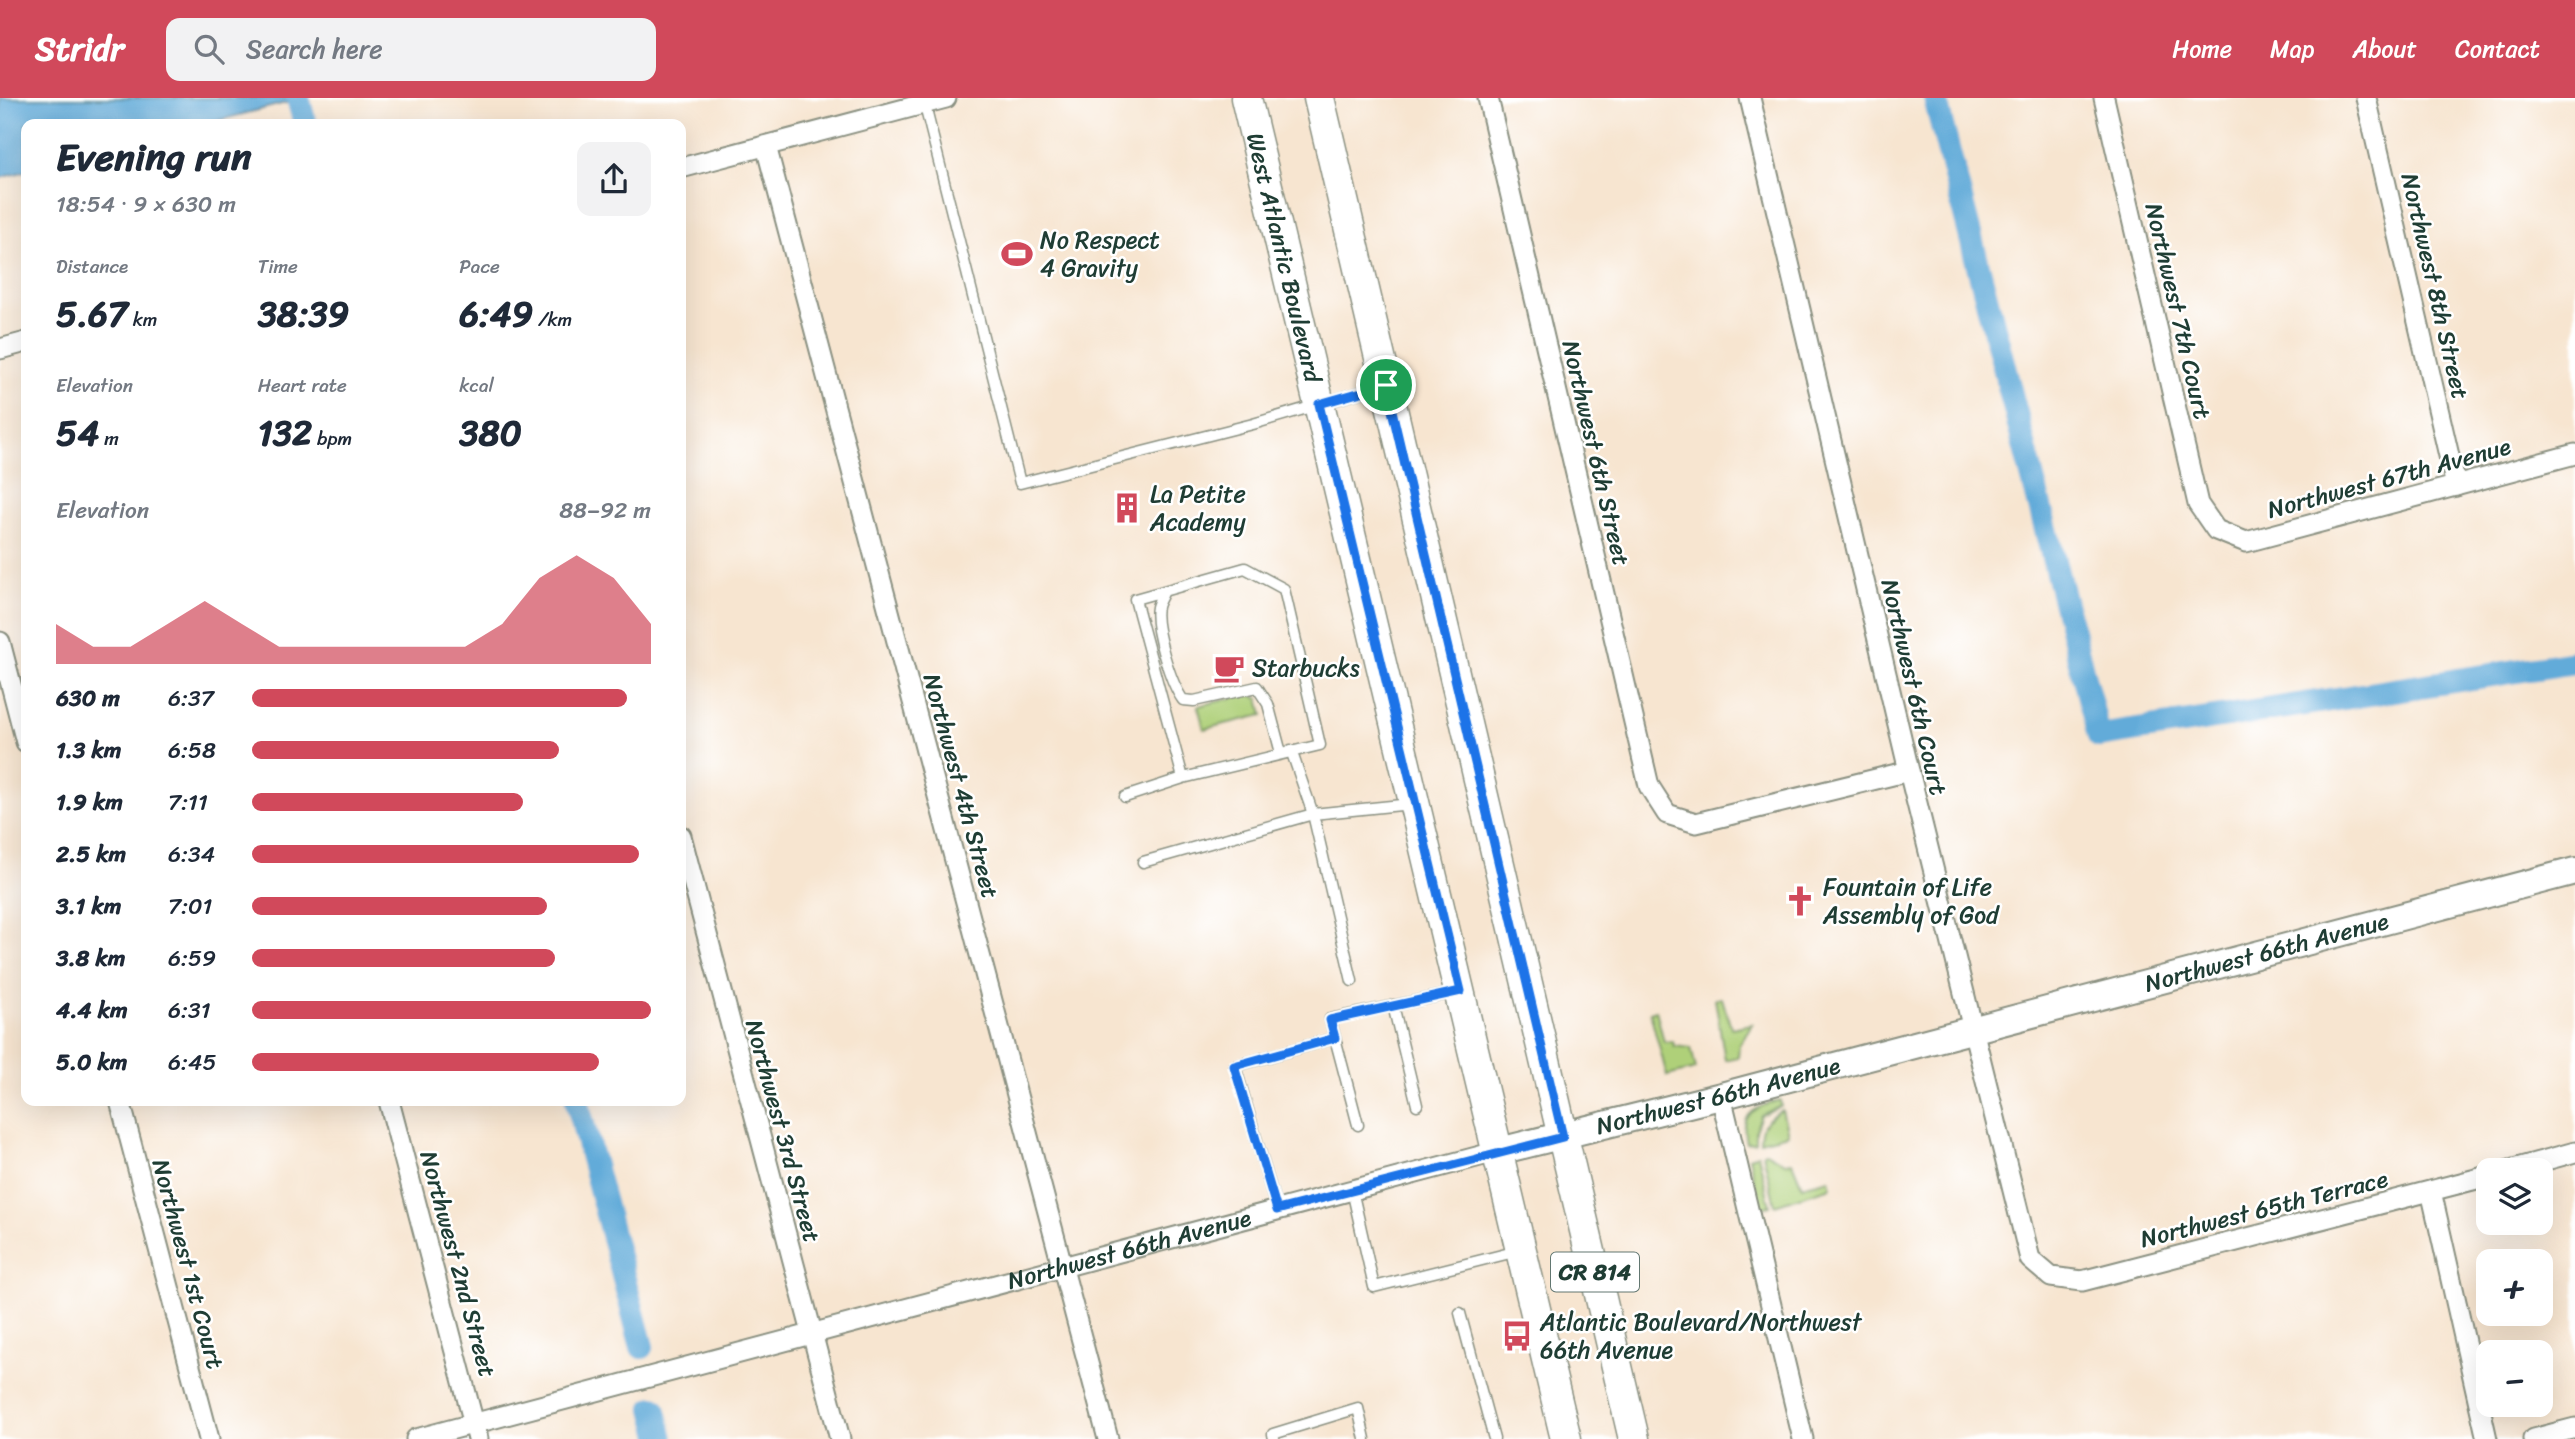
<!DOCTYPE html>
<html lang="en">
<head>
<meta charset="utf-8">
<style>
  :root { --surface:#fff; --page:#f2f2f3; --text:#1f2937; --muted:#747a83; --accent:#d1495b }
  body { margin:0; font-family:Sriracha,sans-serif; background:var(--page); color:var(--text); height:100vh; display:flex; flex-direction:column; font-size:26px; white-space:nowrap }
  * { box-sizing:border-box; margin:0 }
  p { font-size:23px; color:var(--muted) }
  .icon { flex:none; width:38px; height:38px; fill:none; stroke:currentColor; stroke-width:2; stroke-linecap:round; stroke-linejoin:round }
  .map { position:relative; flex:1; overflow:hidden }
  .panel { position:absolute; left:21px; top:21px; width:665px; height:987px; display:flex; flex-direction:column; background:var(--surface); border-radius:14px; box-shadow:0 7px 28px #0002 }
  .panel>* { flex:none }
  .tools { position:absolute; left:2476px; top:1060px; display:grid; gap:14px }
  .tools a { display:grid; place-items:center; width:77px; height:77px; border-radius:14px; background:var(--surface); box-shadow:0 7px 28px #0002; font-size:35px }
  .pin { position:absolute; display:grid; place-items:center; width:60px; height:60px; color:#fff; margin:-30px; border:4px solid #fff; border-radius:50%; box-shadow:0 2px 7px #0007 }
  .round { display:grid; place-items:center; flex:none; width:74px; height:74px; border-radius:14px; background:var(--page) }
  .overview { display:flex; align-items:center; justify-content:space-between; height:119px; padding:0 35px }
  h1 { font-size:38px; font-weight:700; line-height:52px }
  .stats { display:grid; grid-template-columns:repeat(3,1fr); gap:10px; height:119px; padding:7px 35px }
  .stats div { display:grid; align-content:center }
  .stats b { font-size:35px; font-weight:700 }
  .stats small { font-size:19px; font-weight:400 }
  .stats p { font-size:19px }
  .chart { height:196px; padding:14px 35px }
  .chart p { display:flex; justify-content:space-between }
  .chart svg { width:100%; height:126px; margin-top:7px; fill:var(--accent); opacity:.7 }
  ul { padding:0 35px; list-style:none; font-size:23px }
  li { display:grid; grid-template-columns:112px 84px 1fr; align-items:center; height:52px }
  li i { height:18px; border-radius:9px; background:var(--accent) }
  header { display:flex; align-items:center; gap:42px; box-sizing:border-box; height:98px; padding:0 35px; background:var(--accent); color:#fff }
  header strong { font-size:33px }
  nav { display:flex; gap:38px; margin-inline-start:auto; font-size:24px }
  .search { width:490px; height:63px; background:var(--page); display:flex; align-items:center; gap:18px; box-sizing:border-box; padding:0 24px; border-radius:14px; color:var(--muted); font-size:26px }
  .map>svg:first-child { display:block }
  .green { fill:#afd079; stroke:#678656; stroke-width:2 }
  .water { fill:#62abd9; stroke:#407486; stroke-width:2 }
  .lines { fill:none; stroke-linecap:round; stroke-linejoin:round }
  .canal { stroke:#62abd9; stroke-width:24 }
  .lane-casing { stroke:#8b9182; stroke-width:13 }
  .street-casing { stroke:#8b9182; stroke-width:23 }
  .secondary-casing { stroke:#8b9182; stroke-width:30 }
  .primary-casing { stroke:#8b9182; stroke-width:33 }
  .path { stroke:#8b9182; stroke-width:4.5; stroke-dasharray:2 5; stroke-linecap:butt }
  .lane { stroke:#fff; stroke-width:10 }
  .street { stroke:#fff; stroke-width:19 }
  .secondary { stroke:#fff; stroke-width:26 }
  .primary { stroke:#fff; stroke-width:30 }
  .route-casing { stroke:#fff; stroke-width:14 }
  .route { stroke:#1a73e8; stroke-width:9 }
  .labels { text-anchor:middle; stroke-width:5; stroke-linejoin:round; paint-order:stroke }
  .shield { fill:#fff; stroke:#627771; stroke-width:2 }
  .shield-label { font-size:23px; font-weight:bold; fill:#1f3d34 }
  .poi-label { font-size:24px; fill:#1f3d34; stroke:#fff; text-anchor:start }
  .street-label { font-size:24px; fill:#1f3d34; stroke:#fff }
</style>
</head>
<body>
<header>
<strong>Stridr</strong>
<div class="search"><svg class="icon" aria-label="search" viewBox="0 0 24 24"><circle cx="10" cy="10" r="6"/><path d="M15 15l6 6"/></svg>Search here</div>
<nav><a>Home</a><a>Map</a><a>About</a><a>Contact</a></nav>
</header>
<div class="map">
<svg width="2575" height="1341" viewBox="0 0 2575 1341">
  <rect width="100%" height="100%" fill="#fff"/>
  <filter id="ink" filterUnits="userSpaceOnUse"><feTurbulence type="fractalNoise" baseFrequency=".0143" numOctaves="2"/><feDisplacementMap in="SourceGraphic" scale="14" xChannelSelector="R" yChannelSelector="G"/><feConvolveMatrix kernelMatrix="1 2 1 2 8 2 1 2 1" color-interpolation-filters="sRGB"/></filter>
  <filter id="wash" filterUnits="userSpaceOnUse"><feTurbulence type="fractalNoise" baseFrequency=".00686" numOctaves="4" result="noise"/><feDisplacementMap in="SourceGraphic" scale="28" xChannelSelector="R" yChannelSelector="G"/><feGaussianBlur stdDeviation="1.57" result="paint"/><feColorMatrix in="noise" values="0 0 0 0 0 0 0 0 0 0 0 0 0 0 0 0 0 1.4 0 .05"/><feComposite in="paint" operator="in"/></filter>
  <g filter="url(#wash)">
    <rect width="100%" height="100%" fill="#f7e5d0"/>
    <!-- green -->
    <path class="green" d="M1249,596l10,4 4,17 -59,14 -6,-23z
      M1722,900l9,30 21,-4 -13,21 -1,12 -13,3 -10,-61z
      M1656,912l8,32 9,-1 1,5 17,2 5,21 -29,7 -17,-64z
      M1780,1002l1,6 -20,9 -6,16v11l-9,1c-7,-30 9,-35 34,-43z
      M1782,1012l6,24 -28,7c0,-17 8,-24 22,-31z
      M1766,1054l19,11 7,-1 10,24 27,-7 2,8 -56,18 -12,-52z
      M1758,1056l12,52 -10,2 -11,-51z"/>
    <!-- water -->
    <path class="water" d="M0,0h305l-100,26h-179v47l-26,7z"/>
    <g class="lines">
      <!-- canal -->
      <path class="canal" d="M298,0l7,26
        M1935,0l164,638 476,-74
        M577,1003l65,246
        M654,1310l8,31"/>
    </g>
  </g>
  <g filter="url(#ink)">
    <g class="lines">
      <!-- lane casing -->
      <g class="lane-casing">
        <path id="lane" d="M924,4l96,381 233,-59 129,-38
          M1164,493c-2,5 -6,11 -7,16 -4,20 14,77 26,93l11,1 63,-14 11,17 13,49
          M1291,652l22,64 98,-10
          M1125,699l58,-19 137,-33 -36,-156 -39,-21 -110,31 48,179
          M1143,764l170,-48 39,167
          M1393,907l24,100
          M1335,940l-5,-19 128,-27
          M1352,1092l22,97 144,-36
          M1277,1112l-42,-144 100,-28 23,87
          M1460,1215l34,126
          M1274,1341l-1,-5 85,-26 7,31"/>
      </g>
      <!-- street casing -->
      <g class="street-casing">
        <g id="street">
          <path d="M1488,0l161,688 18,28 29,9 213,-52"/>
          <path d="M1750,0l159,673 121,488 21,18 31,4 406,-105"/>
          <path d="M2104,0l94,406 18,26 30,12 329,-88"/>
          <path d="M2366,0l90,388"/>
          <path d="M766,48l342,1293"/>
          <path d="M681,70l265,-70"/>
          <path d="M0,251l26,-7"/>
          <path d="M0,544l26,100"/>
          <path d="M681,738l159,603"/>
          <path d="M1721,998l82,343"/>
          <path d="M120,1003l89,338"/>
          <path d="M389,1003l89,338"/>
          <path d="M2506,1073l69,-19"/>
          <path d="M2431,1093l56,248"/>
          <path id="s1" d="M416,1341l1083,-288"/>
          <path d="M2533,1341l42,-11"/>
        </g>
      </g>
      <!-- secondary casing -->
      <g class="secondary-casing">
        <g id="secondary">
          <path id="s2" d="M1499,1053l222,-55 854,-225"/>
        </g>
      </g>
      <!-- primary casing -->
      <g class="primary-casing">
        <g id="primary">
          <path id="s3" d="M1246,0l320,1341"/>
          <path d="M1319,0l315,1341"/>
        </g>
      </g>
      <!-- path -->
      <path class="path" d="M1316,571l30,-7"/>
      <!-- lane -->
      <use href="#lane" class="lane"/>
      <!-- street -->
      <use href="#street" class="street"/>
      <!-- secondary -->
      <use href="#secondary" class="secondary"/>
      <!-- primary -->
      <use href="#primary" class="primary"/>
    </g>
  </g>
  <g class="lines" filter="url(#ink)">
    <!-- route casing -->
    <g class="route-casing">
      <path id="route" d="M1386,287l177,752 -286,73 -43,-144 101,-28 -5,-18 131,-29 -142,-587z"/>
    </g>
    <!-- route -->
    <use href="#route" class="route"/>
  </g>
  <!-- icons -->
  <defs>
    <g id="stadium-bare" transform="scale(2.415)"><path d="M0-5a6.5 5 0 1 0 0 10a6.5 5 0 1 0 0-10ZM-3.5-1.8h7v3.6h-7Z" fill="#d1495b" stroke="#fff" stroke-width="2.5" paint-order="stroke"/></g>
    <g id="building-bare" transform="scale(2.415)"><path d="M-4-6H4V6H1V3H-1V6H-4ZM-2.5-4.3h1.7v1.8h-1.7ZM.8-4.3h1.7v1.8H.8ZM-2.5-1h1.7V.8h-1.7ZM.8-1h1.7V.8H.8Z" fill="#d1495b" stroke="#fff" stroke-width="2.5" paint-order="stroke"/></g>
    <g id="cafe-bare" transform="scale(2.415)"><path d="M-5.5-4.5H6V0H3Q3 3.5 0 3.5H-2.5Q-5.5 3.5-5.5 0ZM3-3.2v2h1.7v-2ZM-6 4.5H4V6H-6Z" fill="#d1495b" stroke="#fff" stroke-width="2.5" paint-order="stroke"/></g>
    <g id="church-bare" transform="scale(2.415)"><path d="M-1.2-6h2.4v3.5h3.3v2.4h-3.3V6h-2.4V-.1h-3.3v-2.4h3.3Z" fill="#d1495b" stroke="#fff" stroke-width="2.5" paint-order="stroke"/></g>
    <g id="bus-bare" transform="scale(2.415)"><path d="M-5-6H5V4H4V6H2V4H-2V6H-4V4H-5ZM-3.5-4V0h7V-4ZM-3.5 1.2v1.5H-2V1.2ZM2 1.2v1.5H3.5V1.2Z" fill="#d1495b" stroke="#fff" stroke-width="2.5" paint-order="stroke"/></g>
  </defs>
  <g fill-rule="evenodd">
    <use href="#stadium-bare" x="1017" y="156"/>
    <use href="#building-bare" x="1127" y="410"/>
    <use href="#cafe-bare" x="1229" y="570"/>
    <use href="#church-bare" x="1800" y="803"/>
    <use href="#bus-bare" x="1517" y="1238"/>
  </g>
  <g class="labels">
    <!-- shield labels -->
    <rect class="shield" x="1551" y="1154.5" width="88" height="39" rx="5"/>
    <g class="shield-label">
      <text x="1595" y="1182">CR 814</text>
    </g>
    <!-- poi labels -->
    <g class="poi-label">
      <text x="1040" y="150">No Respect<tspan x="1040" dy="28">4 Gravity</tspan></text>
      <text x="1150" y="404">La Petite<tspan x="1150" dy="28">Academy</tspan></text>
      <text x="1252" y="578">Starbucks</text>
      <text x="1823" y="797">Fountain of Life<tspan x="1823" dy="28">Assembly of God</tspan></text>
      <text x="1540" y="1232">Atlantic Boulevard/Northwest<tspan x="1540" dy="28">66th Avenue</tspan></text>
    </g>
    <!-- street labels -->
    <g class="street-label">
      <text dy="8" stroke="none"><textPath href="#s3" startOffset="164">West Atlantic Boulevard</textPath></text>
      <text transform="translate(2435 188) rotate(77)" y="8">Northwest 8th Street</text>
      <text transform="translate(2178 213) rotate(77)" y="8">Northwest 7th Court</text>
      <text transform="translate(1596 355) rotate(77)" y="8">Northwest 6th Street</text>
      <text transform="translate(2389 380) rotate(-15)" y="8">Northwest 67th Avenue</text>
      <text transform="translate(1914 589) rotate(77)" y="8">Northwest 6th Court</text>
      <text transform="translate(961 688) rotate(75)" y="8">Northwest 4th Street</text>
      <text dy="8" stroke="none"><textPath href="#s2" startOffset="793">Northwest 66th Avenue</textPath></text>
      <text dy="8" stroke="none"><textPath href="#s2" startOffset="226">Northwest 66th Avenue</textPath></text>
      <text transform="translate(783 1033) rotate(75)" y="8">Northwest 3rd Street</text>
      <text transform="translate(2264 1111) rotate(-14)" y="8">Northwest 65th Terrace</text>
      <text dy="8" stroke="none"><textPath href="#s1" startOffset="738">Northwest 66th Avenue</textPath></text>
      <text transform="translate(188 1166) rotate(75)" y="8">Northwest 1st Court</text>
      <text transform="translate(458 1166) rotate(75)" y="8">Northwest 2nd Street</text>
    </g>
  </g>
</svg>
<div class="tools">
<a><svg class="icon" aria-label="layers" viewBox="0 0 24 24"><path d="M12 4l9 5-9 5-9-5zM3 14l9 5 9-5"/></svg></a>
<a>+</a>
<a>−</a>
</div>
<div class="pin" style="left:1386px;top:287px;background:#1e9e55"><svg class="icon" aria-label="arrive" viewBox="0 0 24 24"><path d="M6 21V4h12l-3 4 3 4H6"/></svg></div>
<section class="panel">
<div class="overview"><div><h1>Evening run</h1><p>18:54 · 9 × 630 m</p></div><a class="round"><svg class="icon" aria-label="share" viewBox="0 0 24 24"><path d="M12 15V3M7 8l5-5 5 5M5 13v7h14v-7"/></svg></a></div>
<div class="stats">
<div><p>Distance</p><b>5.67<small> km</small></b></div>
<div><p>Time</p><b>38:39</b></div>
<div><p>Pace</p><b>6:49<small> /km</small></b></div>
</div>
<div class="stats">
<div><p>Elevation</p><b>54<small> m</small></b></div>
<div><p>Heart rate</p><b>132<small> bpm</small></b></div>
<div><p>kcal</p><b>380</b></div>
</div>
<div class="chart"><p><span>Elevation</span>88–92 m</p>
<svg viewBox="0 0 160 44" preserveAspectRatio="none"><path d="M0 44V30L10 38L20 38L30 30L40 22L50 30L60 38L70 38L80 38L90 38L100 38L110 38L120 30L130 14L140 6L150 14L160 30V44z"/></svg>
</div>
<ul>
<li><b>630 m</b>6:37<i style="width:94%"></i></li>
<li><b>1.3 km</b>6:58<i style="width:77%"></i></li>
<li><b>1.9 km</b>7:11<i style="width:68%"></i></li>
<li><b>2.5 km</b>6:34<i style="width:97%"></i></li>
<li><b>3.1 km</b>7:01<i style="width:74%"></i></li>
<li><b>3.8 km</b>6:59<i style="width:76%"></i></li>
<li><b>4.4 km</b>6:31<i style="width:100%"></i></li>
<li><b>5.0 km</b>6:45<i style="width:87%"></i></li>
</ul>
</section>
</div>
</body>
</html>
